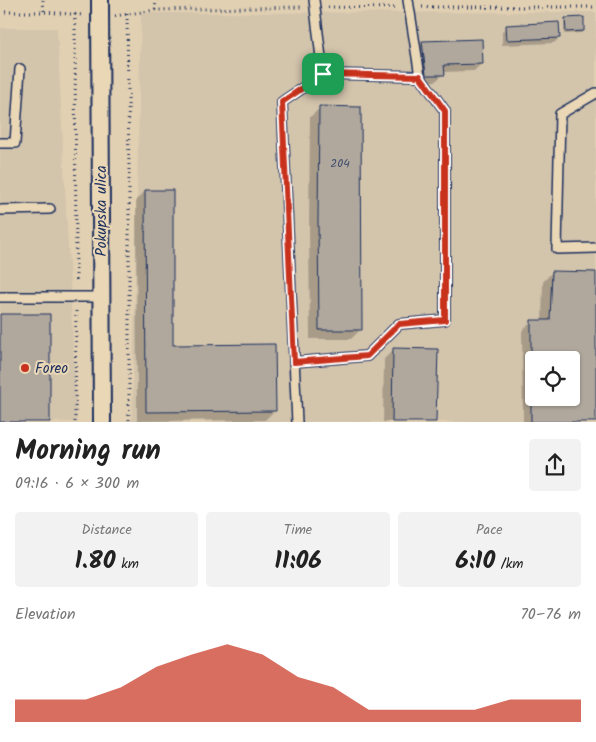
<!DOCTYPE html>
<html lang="en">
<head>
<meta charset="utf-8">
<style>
  :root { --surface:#fff; --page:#f2f2f2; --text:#222; --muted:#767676; --accent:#c8321e }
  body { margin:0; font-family:Kalam,sans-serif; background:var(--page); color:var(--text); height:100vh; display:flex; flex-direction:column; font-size:19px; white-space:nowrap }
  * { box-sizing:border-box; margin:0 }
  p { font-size:16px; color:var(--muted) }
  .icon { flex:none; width:28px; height:28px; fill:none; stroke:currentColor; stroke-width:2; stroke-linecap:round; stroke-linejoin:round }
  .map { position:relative; height:422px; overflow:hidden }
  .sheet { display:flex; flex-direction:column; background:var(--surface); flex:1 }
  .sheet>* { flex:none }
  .buttons { position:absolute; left:525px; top:351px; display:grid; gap:10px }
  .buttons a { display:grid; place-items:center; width:55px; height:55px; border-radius:5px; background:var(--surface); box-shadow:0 1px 4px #0004; font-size:25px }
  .pin { position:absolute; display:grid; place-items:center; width:42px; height:42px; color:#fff; margin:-21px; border-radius:10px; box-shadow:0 2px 8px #0006 }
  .round { display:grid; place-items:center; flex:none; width:52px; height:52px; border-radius:5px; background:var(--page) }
  .head { display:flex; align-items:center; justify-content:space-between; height:85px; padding:0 15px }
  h1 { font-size:28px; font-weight:600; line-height:38px }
  .metrics { display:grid; grid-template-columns:repeat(3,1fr); gap:8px; height:85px; padding:5px 15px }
  .metrics div { display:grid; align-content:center; border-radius:5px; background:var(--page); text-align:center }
  .metrics b { font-size:25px; font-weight:600 }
  .metrics small { font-size:14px; font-weight:400 }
  .metrics p { font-size:14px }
  .chart { height:140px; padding:10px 15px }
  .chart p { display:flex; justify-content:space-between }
  .chart svg { width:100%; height:90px; margin-top:5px; fill:var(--accent); opacity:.7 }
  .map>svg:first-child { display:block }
  .built { fill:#d3c4ac; fill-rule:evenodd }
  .shadow { fill:#0003; fill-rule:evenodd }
  .building { fill:#b0a89d; stroke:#1b2f5e }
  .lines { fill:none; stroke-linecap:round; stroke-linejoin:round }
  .service-casing { stroke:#1b2f5e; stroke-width:12 }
  .minor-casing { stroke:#1b2f5e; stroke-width:20 }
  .path { stroke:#1b2f5e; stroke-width:3; stroke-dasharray:1 4; stroke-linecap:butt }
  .service { stroke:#ead7b5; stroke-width:9 }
  .minor { stroke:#ead7b5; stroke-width:16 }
  .route-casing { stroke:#fff; stroke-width:10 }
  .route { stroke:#c8321e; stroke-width:6 }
  .poi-dot { fill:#c8321e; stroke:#ead7b5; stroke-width:2 }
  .labels { text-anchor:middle; stroke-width:4; stroke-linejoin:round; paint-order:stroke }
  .number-label { font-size:12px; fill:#404d6e }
  .street-label { font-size:15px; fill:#1b2f5e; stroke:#ead7b5 }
  .poi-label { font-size:15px; fill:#1b2f5e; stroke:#ead7b5; text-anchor:start }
</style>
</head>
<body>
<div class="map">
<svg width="596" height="422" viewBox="0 0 596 422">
  <rect width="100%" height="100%" fill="#e2d0b2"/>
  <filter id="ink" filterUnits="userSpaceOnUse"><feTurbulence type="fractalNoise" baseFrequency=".02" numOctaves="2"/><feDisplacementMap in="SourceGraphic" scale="10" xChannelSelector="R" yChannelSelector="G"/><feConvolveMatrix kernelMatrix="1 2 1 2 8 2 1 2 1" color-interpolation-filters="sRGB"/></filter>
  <g filter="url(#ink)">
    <!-- built -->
    <path class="built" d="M596,12v410h-464l9,-409zM534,360h37v38h-37z
      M0,28h57l20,394h-77z"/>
    <!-- shadow -->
    <path class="shadow" d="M566,19l17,12 -2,2 -17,1v-12z
      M507,26l52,12 -5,5 -52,2v-14z
      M423,42l59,21 -8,8 -31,1v2l-7,7 -16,1 -5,-32z
      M320,108l41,221 -10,10h-41l-1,-109 1,-113z
      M145,191l27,155 102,65 -9,9 -128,1 -1,-220z
      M552,272l44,2 -1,148h-72l-1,-91 9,-9 11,-1 1,-39zM534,360h37v38h-37z
      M394,349l41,73h-52l1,-63z"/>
    <!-- building -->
    <path class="building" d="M584,17v14l-18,1 -1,-14z
      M559,22l1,16 -53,2 -1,-15z
      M482,39l1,25 -39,1 1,10h-18l-1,-1 -4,-33z
      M319,106l42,1 1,223h-43l-1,-110z
      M145,190h28v155l102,-1 1,67 -130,1z
      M552,271l44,1v150h-65v-24h40v-38h-40v-40h19z
      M0,314h50v108h-50z
      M393,348l45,1 -2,73h-44z"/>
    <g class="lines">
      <!-- service casing -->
      <g class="service-casing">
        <path id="service" d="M408,0l12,76
          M596,93l-36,21 -3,135 39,-1
          M0,143h15l5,-74
          M0,210l50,-1
          M0,297h101
          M294,362l73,-6 32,-32 46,-4v-209l-25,-35 -97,-2
          M297,422l-15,-320 41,-28 -9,-74"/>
      </g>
      <!-- minor casing -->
      <g class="minor-casing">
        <path id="minor" d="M100,0l2,422"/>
      </g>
      <!-- path -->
      <path class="path" d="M43,0l1,12
        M328,7l68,1
        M422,7h174
        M155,10l1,-10
        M0,12h44l40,3
        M75,14l1,270
        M127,14l2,156v252
        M115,16l40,-6 146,-3
        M75,422l1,-112"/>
      <!-- service -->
      <use href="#service" class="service"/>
      <!-- minor -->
      <use href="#minor" class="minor"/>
    </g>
  </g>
  <g class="lines" filter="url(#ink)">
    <!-- route casing -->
    <g class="route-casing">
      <path id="route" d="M323,74l97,2 25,35v209l-46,4 -32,32 -73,6 -12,-260z"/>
    </g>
    <!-- route -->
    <use href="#route" class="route"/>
  </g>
  <!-- markers -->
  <circle class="poi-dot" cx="25" cy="368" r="5"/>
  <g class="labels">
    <!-- number labels -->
    <g class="number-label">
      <text x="340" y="167">204</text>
    </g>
    <!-- street labels -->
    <g class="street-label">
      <text transform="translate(101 211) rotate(-90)" y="5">Pokupska ulica</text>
    </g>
    <!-- poi labels -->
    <g class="poi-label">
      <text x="35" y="373">Foreo</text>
    </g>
  </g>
</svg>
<div class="buttons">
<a><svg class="icon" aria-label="locate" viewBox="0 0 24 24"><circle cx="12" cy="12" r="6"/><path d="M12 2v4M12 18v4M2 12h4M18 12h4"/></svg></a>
</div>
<div class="pin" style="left:323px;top:74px;background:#1e9e55"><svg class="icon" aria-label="arrive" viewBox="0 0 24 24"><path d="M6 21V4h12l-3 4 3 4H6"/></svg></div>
</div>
<section class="sheet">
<div class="head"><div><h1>Morning run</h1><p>09:16 · 6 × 300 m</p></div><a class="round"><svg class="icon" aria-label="share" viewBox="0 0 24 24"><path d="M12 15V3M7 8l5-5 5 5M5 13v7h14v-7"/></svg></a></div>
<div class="metrics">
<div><p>Distance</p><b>1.80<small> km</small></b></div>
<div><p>Time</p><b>11:06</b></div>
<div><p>Pace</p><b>6:10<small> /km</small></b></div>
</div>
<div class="chart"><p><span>Elevation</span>70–76 m</p>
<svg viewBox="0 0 160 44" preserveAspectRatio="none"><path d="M0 44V33L10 33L20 33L30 27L40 17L50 11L60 6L70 11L80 22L90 27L100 38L110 38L120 38L130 38L140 33L150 33L160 33V44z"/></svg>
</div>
</section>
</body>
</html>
